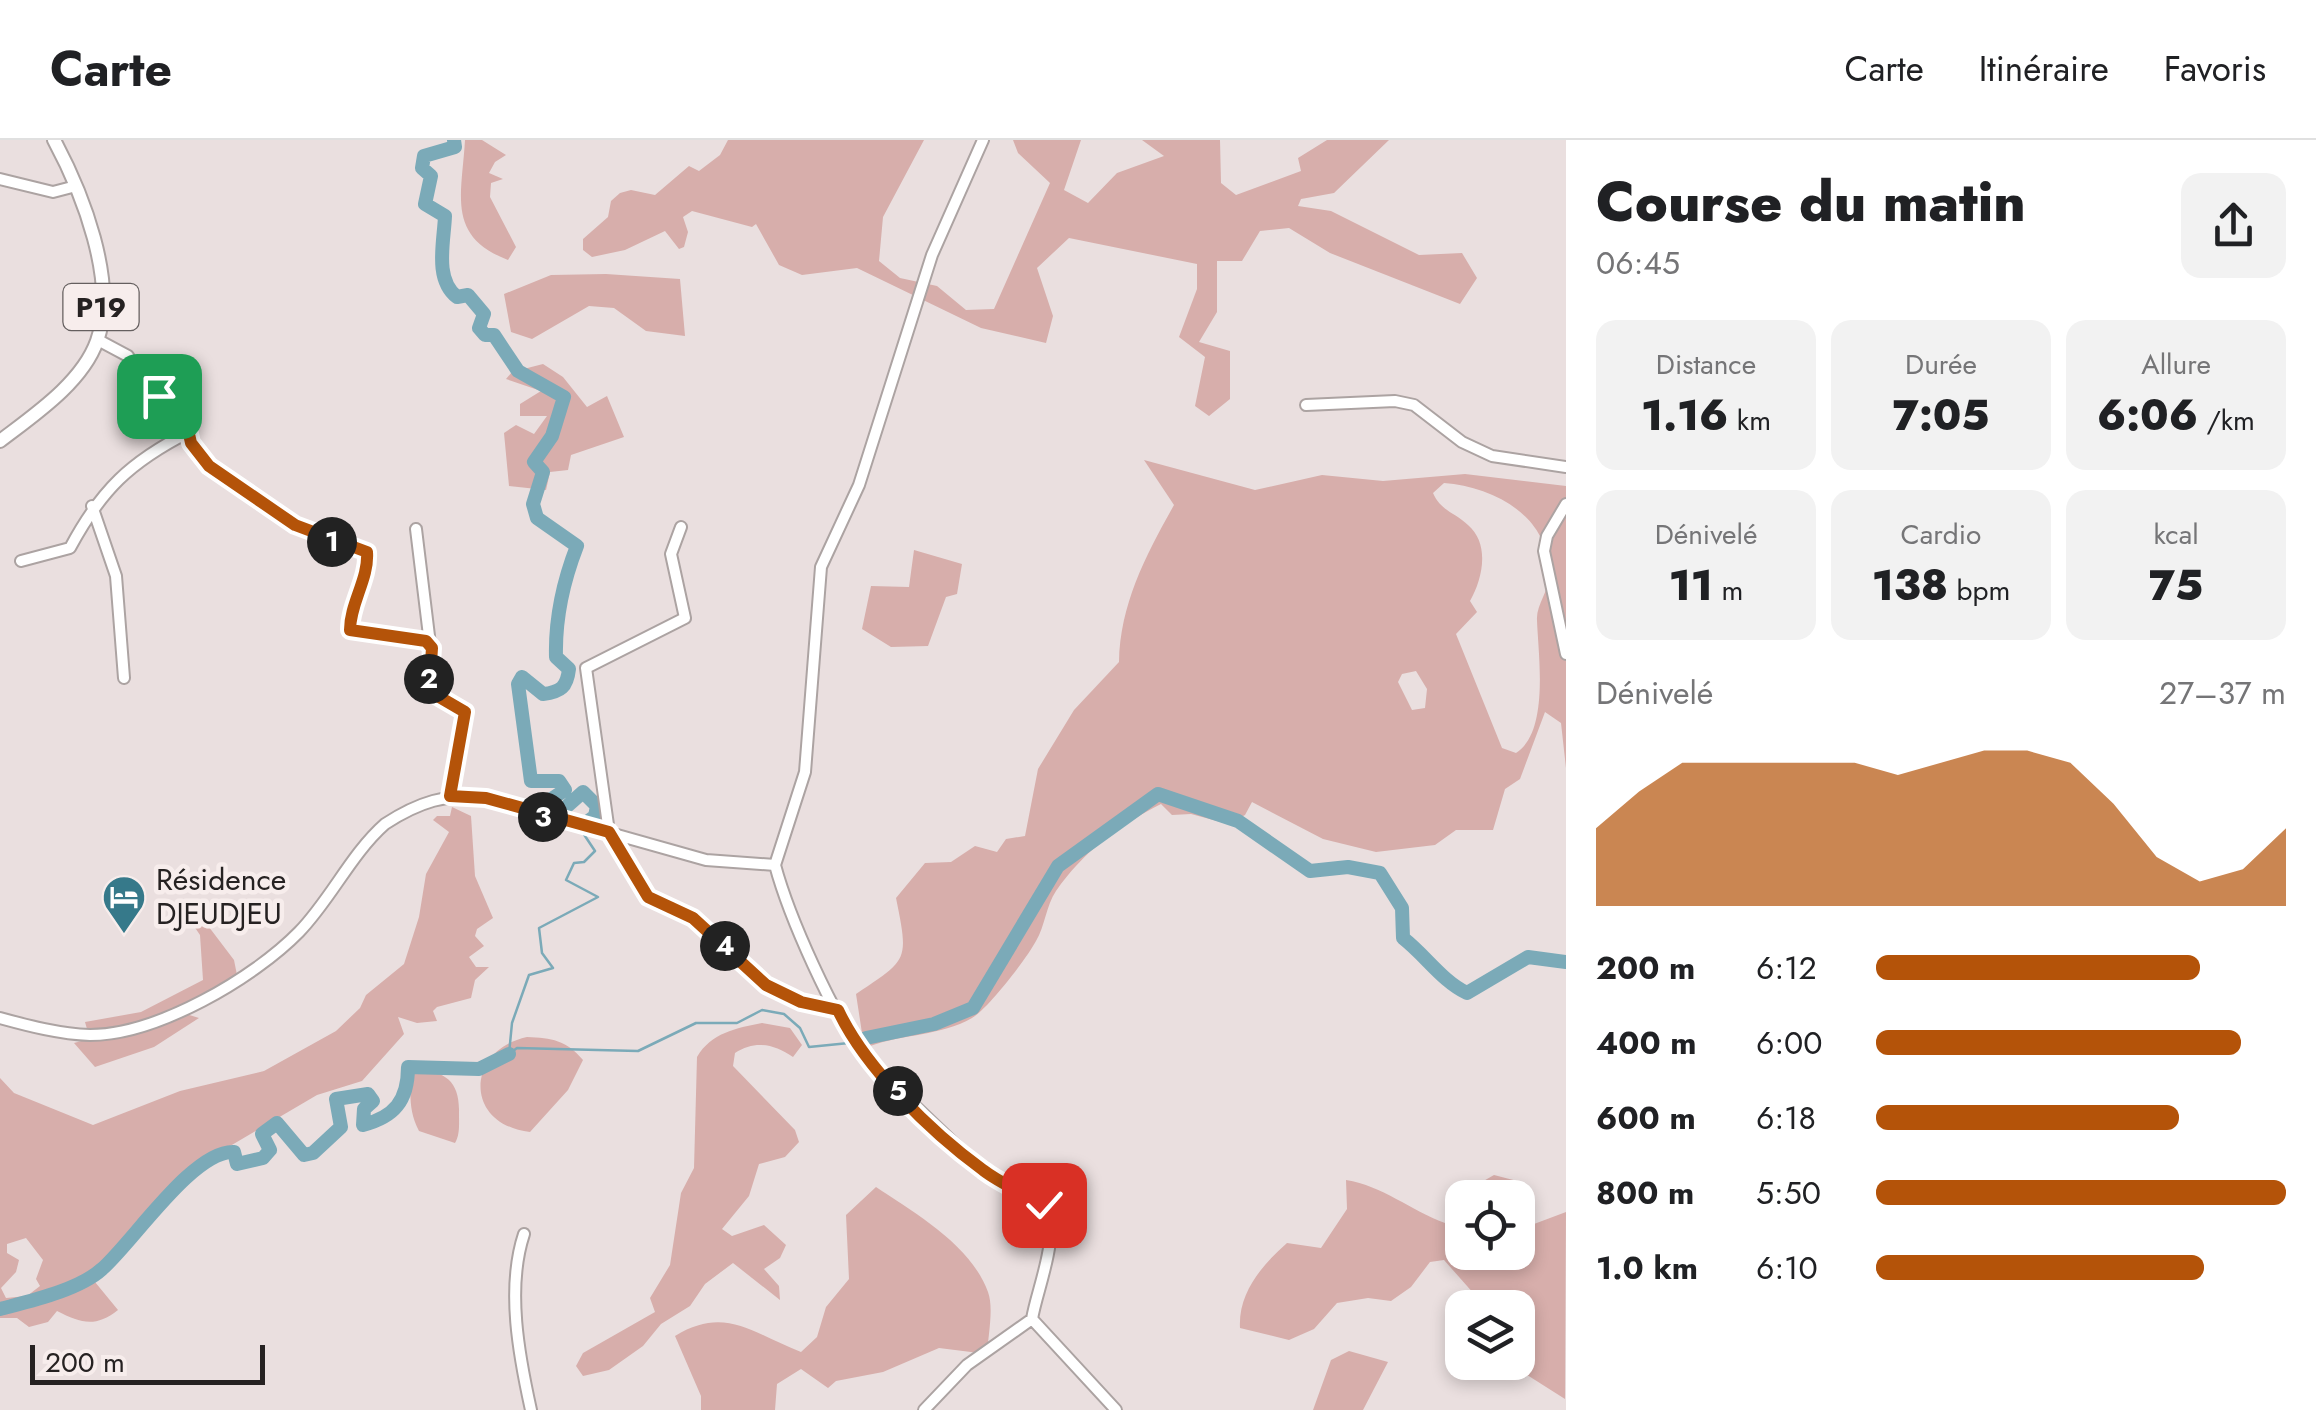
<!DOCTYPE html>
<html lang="fr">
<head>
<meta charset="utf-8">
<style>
  :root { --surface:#fff; --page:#f2f2f2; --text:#202124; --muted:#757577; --line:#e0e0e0; --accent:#b45309 }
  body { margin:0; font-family:Jost,sans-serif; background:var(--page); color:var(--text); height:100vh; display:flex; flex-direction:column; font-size:38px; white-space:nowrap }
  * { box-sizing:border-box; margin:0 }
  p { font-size:32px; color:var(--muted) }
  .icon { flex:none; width:55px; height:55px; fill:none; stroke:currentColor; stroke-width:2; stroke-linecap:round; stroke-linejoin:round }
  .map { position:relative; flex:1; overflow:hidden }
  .side { display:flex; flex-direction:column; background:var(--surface); width:750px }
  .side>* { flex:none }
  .tools { position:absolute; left:1445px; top:1040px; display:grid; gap:20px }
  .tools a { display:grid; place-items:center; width:90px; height:90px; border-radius:20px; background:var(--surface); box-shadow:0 5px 15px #0003; font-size:50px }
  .scale { position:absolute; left:30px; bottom:25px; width:235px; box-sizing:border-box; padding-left:10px; border:5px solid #262222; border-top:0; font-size:28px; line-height:35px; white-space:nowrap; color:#262222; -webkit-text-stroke:8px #f7edec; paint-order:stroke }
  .pin { position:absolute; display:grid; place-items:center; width:85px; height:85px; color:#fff; margin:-42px; border-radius:20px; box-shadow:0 5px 15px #0006 }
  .km { position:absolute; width:50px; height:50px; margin:-25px; border-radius:50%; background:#222; color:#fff; font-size:28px; line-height:50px; text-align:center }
  .round { display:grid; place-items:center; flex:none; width:105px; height:105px; border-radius:20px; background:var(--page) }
  .head { display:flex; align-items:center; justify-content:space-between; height:170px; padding:0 30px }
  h1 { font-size:55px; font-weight:800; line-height:75px }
  .metrics { display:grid; grid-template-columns:repeat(3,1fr); gap:15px; height:170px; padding:10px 30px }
  .metrics div { display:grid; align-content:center; border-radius:20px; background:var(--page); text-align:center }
  .metrics b { font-size:42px; font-weight:800 }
  .metrics small { font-size:28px; font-weight:400 }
  .metrics p { font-size:28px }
  .chart { height:280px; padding:20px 30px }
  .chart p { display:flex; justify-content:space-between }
  .chart svg { width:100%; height:180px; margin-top:10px; fill:var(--accent); opacity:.7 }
  ul { padding:0 30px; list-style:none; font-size:32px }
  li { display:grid; grid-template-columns:160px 120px 1fr; align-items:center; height:75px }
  li i { height:25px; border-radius:12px; background:var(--accent) }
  header { display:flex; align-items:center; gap:60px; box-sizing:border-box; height:140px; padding:0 50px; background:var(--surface); border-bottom:2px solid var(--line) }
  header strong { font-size:48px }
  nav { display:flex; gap:55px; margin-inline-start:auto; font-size:35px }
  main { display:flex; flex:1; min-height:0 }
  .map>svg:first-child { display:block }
  .green { fill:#d7aeab; fill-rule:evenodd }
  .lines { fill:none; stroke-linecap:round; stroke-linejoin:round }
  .stream { stroke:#7baab8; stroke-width:2.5 }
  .river { stroke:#7baab8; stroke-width:14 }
  .minor-casing { stroke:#aca3a2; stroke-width:14 }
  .major-casing { stroke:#aca3a2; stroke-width:16 }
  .minor { stroke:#fff; stroke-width:10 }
  .major { stroke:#fff; stroke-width:12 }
  .route-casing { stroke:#fff; stroke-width:20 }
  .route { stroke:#b45309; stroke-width:12 }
  .labels { text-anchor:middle; stroke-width:9; stroke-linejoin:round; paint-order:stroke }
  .shield { fill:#f7edec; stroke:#655f5f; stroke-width:2.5 }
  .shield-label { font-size:28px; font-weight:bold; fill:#262222 }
  .poi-label { font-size:30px; fill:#262222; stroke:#f7edec; text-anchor:start }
</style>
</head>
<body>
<header>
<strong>Carte</strong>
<nav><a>Carte</a><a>Itinéraire</a><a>Favoris</a></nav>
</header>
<main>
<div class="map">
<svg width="1566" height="1270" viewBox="0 0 1566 1270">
  <rect width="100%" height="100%" fill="#eadfdf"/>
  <!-- green -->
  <path class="green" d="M465,0h17l24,15 -11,7 -6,11 14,6 -12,4 -1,14 26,50 -8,13c-62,-24 -46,-65 -43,-120z
    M728,0h196l-41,77 -4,44 21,17 37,8 29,24 28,-1 56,-126 -32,-30 -5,-13h68l-17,50 24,13 29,-30 47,-17 -22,-16h78l1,43 15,12 65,-24 -3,-13 29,-18h62l-55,53 -33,6 -3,7 33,5 88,44 43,-2 15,25 -17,26 -130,-51 -41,-25 -29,3 -18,30h-25v51l-18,30 31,9v48l-21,17 -14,-10 10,-49 -26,-20 18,-48v-25l-128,-26 -32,30 16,48 -7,27 -65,-15 -124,-60 -55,7 -23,-10 -23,-41 -4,3 -60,-16 -9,6 5,15 -4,15 -5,2 -14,-18 -40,19 -33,7 -9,-7v-11l25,-22 3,-16 9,-8 11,-3 24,5 34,-29 10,5 21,-16z
    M606,134l74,5 5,57 -39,-5 -32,-23 -25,-2 -57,33 -21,-7 -7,-38 47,-19z
    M543,224l20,13 24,30 20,-11 17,41 -53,18 -3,15 -18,2 -4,18 -37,-4 -5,-53 12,-8 18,9 13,-18h-27v-12l21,-13 -35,-12 6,-7z
    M1144,320l111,30 67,-15 61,6 82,-7 101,12v282l-5,-45 -16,-11 -25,67 -15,10 -12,41h-37l-21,15 -59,7 -53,-13 -71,-37 -7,13 -17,9 -37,-10 -19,1 -11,-11c-42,21 -78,48 -105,87 -10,15 -11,35 -20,50 -9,17 -48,68 -64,77 -32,18 -68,16 -102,28l-8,-13 -6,-39c52,-35 53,-32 40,-96l29,-35 26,-1 24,-16 22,6 9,-13 19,-3 13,-67 36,-59 45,-48c1,-58 27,-107 55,-157zM1444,343c51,4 107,34 105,93 0,15 -13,29 -12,44 1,33 13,112 -21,133l-14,-5 -46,-114 21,-22 -7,-11c13,-23 20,-57 -2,-76 -14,-13 -27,-14 -35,-32zM1416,531l11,18 -2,19 -13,2 -14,-28 4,-8z
    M914,410l48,14 -5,30 -11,3 -18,49 -37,1 -29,-18 9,-43 38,1z
    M452,667l19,9 4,60 18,42 -16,11 -2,7 9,10 -15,11 7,10h13l-14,13 -4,18 -34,9 -4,4 4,10 -20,2 -19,-6 6,17 -42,47 -45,14 -131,77 -89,97 -2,13 23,28c-23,18 -37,13 -61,1l-9,11 -19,5 -12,-9h-17v-240l14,15 79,32 87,-34 84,-20 72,-40 24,-23 6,-13 38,-31 15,-47 7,-43 23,-42 -16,-12 4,-4h13zM26,1098l17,22 -7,19 4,7 -13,10 -21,2 -5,-10 15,-16 3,-12 -12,-7v-9z
    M190,762l44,58 3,15c-35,22 -109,66 -150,54l-2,-7 56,-10 62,-32 -3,-45 -17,-25z
    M183,873l16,5 -45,29 -59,20 -21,-24z
    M762,883l28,5 12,17 -9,12c-19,-13 -38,-17 -58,-4l-2,13 62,64 4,12 -14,15 -26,7 -10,32 -27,33 10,7 32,-11 22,20 -6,13 -16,11 15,17 1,14 -47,-37 -28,21 -15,22 -29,18 -18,22 -34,24 -26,6 -7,-10 7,-13 72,-41 -5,-14 20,-33 11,-72 13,-25 3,-111c14,-24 39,-29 65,-34z
    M527,897c25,1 39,3 56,23l-15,30 -38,42c-67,-8 -64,-82 -3,-95z
    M417,930c29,1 43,12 42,43 0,11 1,22 -4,30l-36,-12c-10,-19 -9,-35 -8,-56z
    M1494,1035l27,7 5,45 40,-15 -1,187 -57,-36 10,-1v-54l-39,-1 -4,-12 -31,-35 -14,2 -19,25 -20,14 -23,-3 -31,5 -23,26 -25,11 -49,-12c-2,-35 22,-63 47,-85l34,5 26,-39 -1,-29c37,6 64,30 99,43l7,-24zM1462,1058h56v54h-56z
    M876,1047c39,26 95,58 112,105 6,16 0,45 -1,62l-48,-6 -56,24 -47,9 -8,7 -27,-19 -24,15 -2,26h-74v-14l-26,-60c50,-30 75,-4 126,16l16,-15 9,-30 23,-28 -3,-64z
    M1349,1211l39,11 -25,48h-50l18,-50z"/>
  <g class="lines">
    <!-- stream -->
    <path class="stream" d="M581,690l14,21 -11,11 -10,1 -8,17 32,17 -59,31 3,25 11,15 -24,7 -17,48 -3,31 8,-6 121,3 58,-28h41l25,-13 22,4 16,14 9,19 40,-4"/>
    <!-- river -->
    <path class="river" d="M454,0l1,7 -31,9 -2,12 9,8 -6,28 20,12c-1,26 -11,63 12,81l11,-2 16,19 -5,14 6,7h9l24,36 46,26 -12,39 -18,26 9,10 -10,32 4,14 40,28c-14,36 -22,72 -21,111l13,12c-2,18 -8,23 -26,25l-21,-17 -4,7 13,97h28l6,9 -21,14 4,8 8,4 27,-24 14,14 -2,10 -8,6
      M866,898l68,-14 39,-16 85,-142 100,-72 80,27 72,50 38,-4 32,6 22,35 1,30c23,18 39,43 64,55l61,-36 38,5
      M0,1169c30,-8 79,-19 102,-40 31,-27 91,-119 132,-117l3,12 26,-6 7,-8 -8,-16 15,-11 27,32 9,-2 28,-26 -5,-28 32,-5 5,7 -9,8 -1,16c31,-8 45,-24 45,-58l71,2 30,-15"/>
    <!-- minor casing -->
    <g class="minor-casing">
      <path id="minor" d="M983,0l-51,115 -73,230 -38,82 -16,205 -30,93c14,52 58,151 91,194l117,112 61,34c18,28 -7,83 -12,114l84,91
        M0,39l53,13 23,-6
        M98,200l30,16 18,28 31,22 8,10 6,27 18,23 86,59 72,27c2,27 -16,51 -17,79l76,10 6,7 -3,43 36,21 -15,84
        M1306,265l89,-4 19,4 48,37 30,14 74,11
        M1566,364l-19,32 -3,15 22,103
        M92,366l24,70 8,102
        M681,387l-10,27 14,64 -99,50 23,164 38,65 46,22 74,66 34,17 37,8
        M416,389l14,115
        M21,421l49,-13c31,-58 60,-86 119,-116
        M0,878c29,8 60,16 90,17 67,0 164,-57 209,-103 32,-33 52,-78 86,-108 32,-21 63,-32 101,-26l220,62 69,5
        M524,1094c-18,54 -5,122 7,176
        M924,1270l43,-45 65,-46"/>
    </g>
    <!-- major casing -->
    <g class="major-casing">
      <path id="major" d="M0,301c34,-26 82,-58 97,-100 21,-59 -15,-149 -43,-201"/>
    </g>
    <!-- minor -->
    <use href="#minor" class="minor"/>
    <!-- major -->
    <use href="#major" class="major"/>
  </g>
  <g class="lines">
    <!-- route casing -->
    <g class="route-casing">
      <path id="route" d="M159,256l26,20 6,27 18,23 86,59 72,27c2,27 -17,51 -17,78l76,11 6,7 -3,43 36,21 -15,84 36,2 123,34 39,65 45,21 73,67 35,17 37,8c27,58 93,122 145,160 18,14 41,23 61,35"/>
    </g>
    <!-- route -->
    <use href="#route" class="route"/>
  </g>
  <!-- icons -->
  <defs>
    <g id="hotel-pin" transform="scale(2.25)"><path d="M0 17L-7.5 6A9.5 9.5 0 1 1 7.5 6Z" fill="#36798a" stroke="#f7edec"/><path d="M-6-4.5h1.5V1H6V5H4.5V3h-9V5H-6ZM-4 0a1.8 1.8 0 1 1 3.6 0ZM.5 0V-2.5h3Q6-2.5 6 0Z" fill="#fff"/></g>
  </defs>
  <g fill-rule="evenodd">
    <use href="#hotel-pin" x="124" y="757"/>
  </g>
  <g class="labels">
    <!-- shield labels -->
    <rect class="shield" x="63.5" y="144" width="75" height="46" rx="8"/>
    <g class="shield-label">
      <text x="101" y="177">P19</text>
    </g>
    <!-- poi labels -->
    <g class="poi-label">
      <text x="156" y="750">Résidence<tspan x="156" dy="34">DJEUDJEU</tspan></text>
    </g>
  </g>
</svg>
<div class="tools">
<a><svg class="icon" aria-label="locate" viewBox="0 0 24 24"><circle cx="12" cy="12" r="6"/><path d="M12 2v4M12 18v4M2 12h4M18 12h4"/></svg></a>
<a><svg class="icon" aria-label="layers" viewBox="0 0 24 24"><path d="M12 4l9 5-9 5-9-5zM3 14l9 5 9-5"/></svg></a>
</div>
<div class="scale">200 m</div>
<div class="pin" style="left:159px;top:256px;background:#1e9e55"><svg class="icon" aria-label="arrive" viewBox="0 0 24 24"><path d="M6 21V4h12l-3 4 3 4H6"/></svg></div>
<div class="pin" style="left:1044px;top:1065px;background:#d93025"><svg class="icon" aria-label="check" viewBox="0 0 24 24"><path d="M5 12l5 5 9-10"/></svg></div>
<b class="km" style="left:332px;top:402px">1</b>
<b class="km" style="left:429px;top:539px">2</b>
<b class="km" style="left:543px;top:677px">3</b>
<b class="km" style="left:725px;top:806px">4</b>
<b class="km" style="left:898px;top:951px">5</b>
</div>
<section class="side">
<div class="head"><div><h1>Course du matin</h1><p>06:45</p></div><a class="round"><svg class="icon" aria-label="share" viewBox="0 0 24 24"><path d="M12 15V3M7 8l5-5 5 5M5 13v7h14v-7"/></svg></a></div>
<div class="metrics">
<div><p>Distance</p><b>1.16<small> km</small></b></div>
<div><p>Durée</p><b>7:05</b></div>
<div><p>Allure</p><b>6:06<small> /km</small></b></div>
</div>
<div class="metrics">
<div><p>Dénivelé</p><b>11<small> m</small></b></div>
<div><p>Cardio</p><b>138<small> bpm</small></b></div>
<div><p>kcal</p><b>75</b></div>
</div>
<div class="chart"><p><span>Dénivelé</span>27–37 m</p>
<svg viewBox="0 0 160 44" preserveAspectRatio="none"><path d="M0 44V25L10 16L20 9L30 9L40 9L50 9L60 9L70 12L80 9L90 6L100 6L110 9L120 19L130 32L140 38L150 35L160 25V44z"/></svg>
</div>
<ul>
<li><b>200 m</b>6:12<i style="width:79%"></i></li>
<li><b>400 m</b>6:00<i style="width:89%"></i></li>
<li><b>600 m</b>6:18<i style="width:74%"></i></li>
<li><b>800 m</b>5:50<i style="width:100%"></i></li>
<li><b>1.0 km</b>6:10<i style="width:80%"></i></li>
</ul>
</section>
</main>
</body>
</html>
